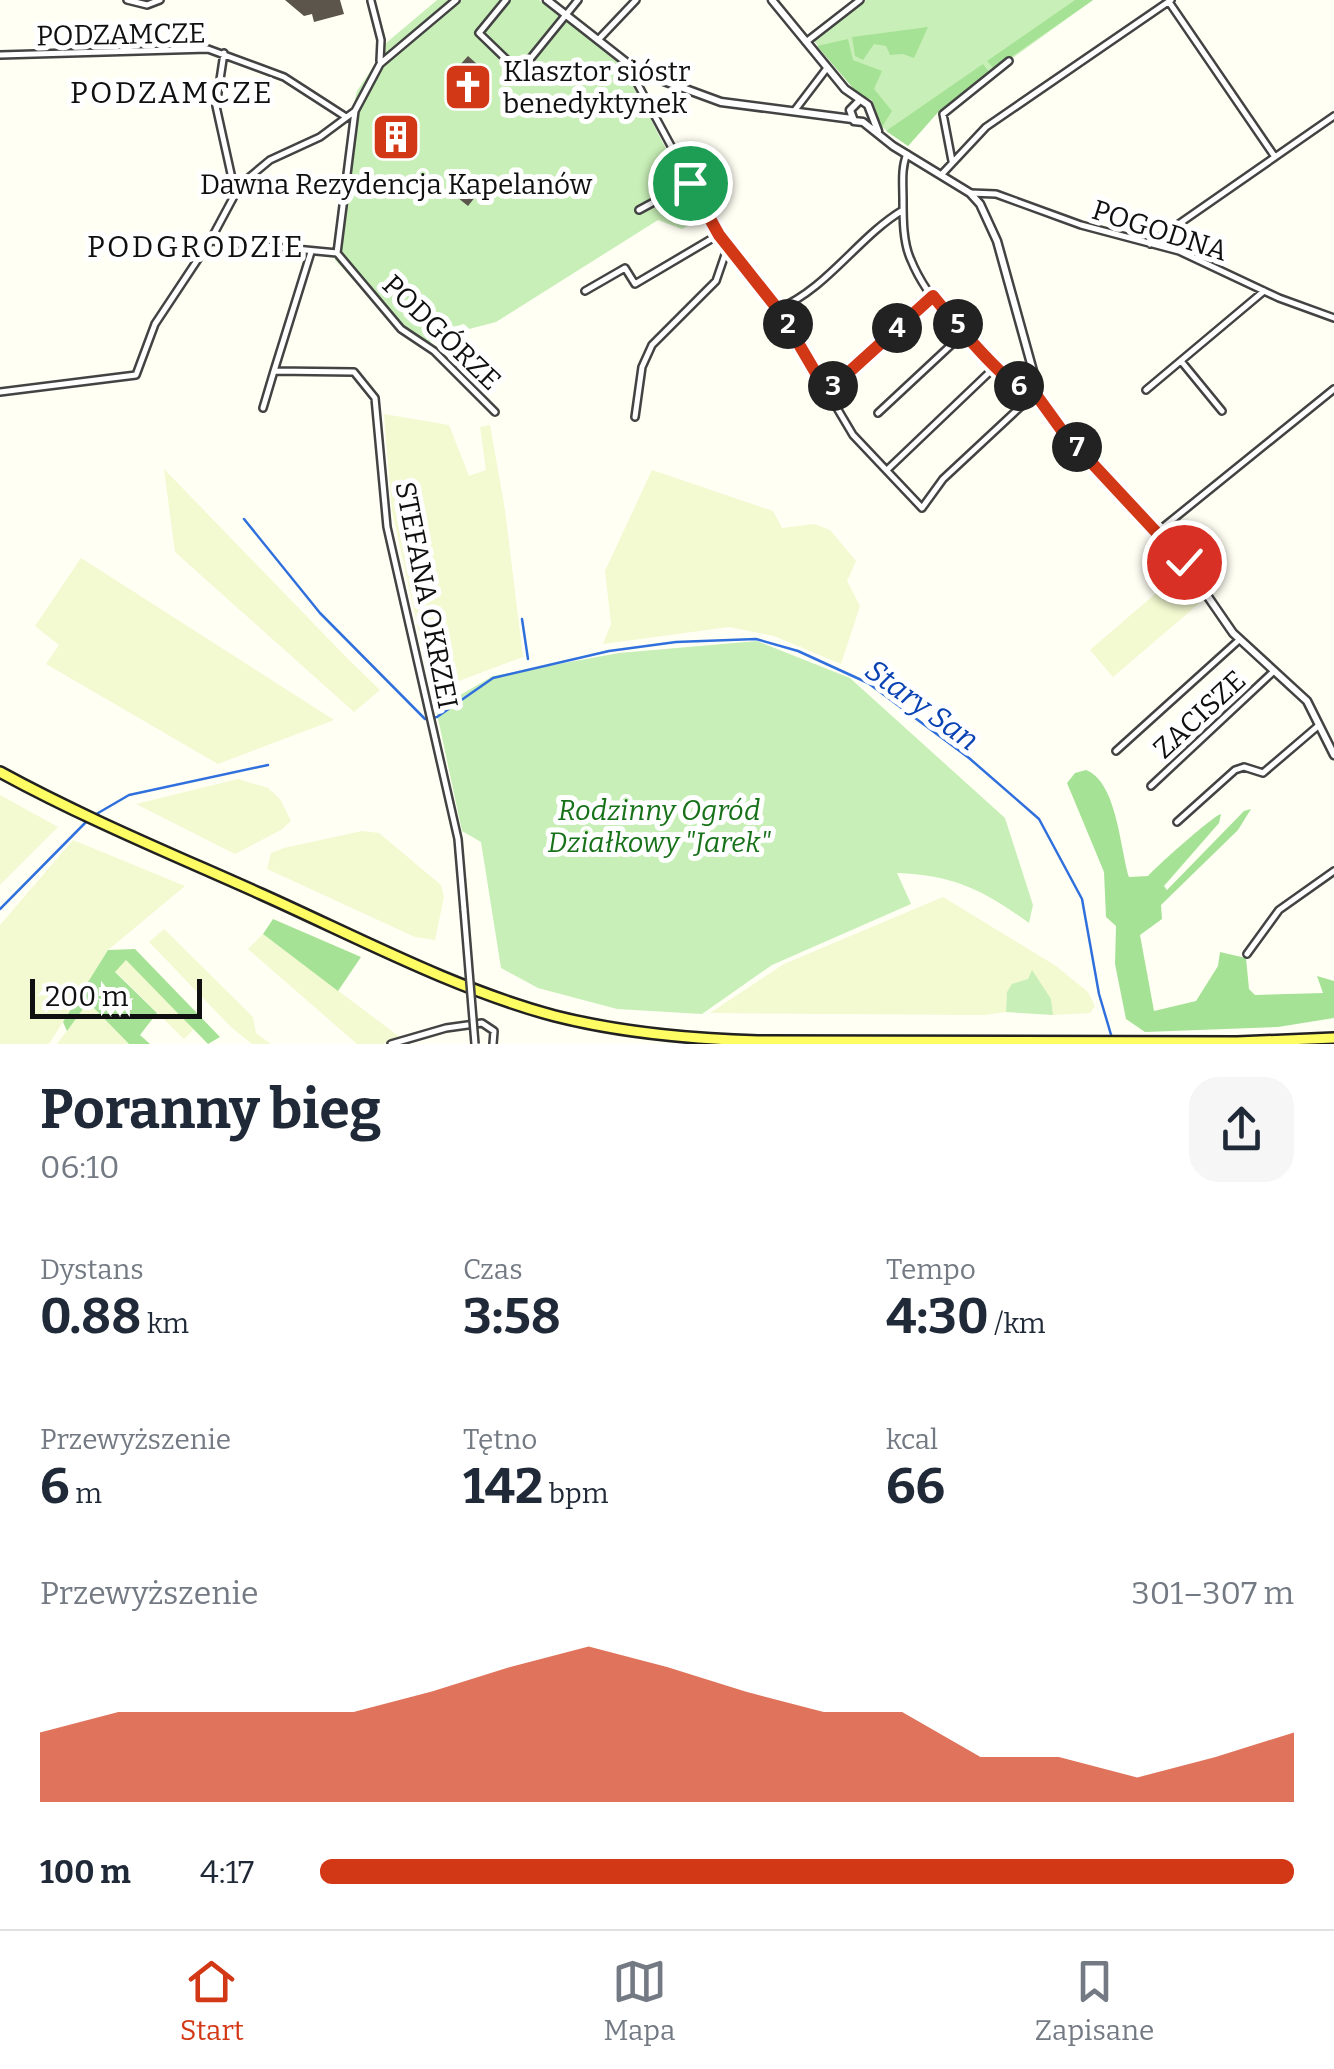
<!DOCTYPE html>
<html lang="pl">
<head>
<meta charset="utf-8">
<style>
  :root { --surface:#fff; --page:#f6f6f7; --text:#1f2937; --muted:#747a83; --line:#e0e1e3; --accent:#d33816 }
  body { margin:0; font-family:Bitter,serif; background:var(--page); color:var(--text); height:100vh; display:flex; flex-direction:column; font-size:38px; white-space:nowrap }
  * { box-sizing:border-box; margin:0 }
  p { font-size:32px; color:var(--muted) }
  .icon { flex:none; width:55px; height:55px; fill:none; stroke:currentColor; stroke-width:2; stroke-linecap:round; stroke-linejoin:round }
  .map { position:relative; height:1044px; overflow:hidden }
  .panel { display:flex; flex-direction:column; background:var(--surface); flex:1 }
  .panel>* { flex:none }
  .scale { position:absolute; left:30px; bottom:25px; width:172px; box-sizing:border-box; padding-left:10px; border:5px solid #101010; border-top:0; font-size:28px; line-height:35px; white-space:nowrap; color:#101010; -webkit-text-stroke:8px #fff; paint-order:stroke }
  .pin { position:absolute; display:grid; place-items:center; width:85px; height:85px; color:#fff; margin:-42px; border:5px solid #fff; border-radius:50%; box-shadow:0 2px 10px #0007 }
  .km { position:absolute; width:50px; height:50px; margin:-25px; border-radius:50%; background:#222; color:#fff; font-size:28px; line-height:50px; text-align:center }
  .round { display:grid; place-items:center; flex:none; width:105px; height:105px; border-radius:30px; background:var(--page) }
  .summary { display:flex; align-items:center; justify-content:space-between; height:170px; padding:0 40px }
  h1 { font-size:55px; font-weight:700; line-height:75px }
  .metrics { display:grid; grid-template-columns:repeat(3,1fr); gap:15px; height:170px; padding:10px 40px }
  .metrics div { display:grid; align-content:center }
  .metrics b { font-size:50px; font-weight:700 }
  .metrics small { font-size:28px; font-weight:400 }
  .metrics p { font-size:28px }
  .chart { height:280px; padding:20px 40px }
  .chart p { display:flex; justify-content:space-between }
  .chart svg { width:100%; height:180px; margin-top:10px; fill:var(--accent); opacity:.7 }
  ul { padding:0 40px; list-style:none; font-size:32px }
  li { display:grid; grid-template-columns:160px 120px 1fr; align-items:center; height:75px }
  li i { height:25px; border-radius:12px; background:var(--accent) }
  .dock { display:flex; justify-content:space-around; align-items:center; height:140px; border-top:2px solid var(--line); background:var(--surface); font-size:28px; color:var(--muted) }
  .dock a { display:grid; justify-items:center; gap:5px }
  .dock .selected { color:var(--accent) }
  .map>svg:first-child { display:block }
  .farmland { fill:#f3f9d0 }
  .green { fill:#c8efb7 }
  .forest { fill:#a6e295 }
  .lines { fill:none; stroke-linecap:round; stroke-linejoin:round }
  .stream { stroke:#3070dd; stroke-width:2.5 }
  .building { fill:#5b554b }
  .minor-casing { stroke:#434343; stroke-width:10 }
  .tertiary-casing { stroke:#434343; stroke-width:11 }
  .primary-casing { stroke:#212121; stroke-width:14 }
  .minor { stroke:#fff; stroke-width:5 }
  .tertiary { stroke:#fff; stroke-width:6 }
  .primary { stroke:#fffd64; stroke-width:9 }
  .minor-bridge-casing { stroke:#434343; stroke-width:10; stroke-linecap:butt }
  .minor-bridge { stroke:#fff; stroke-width:5 }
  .route-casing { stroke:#fff; stroke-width:20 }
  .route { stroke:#d33816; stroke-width:12 }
  .labels { text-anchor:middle; stroke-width:10; stroke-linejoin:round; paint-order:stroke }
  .street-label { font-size:28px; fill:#101010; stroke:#fff }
  .poi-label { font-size:28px; fill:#101010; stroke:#fff; text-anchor:start }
  .park-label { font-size:28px; font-style:italic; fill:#177119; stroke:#fff }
  .neighbourhood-label { font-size:30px; letter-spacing:2.5px; fill:#101010; stroke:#fff }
  .water-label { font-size:30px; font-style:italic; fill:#0942b3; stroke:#fff }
</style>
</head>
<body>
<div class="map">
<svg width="1334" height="1044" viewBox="0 0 1334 1044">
  <rect width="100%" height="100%" fill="#fffff4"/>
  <!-- farmland -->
  <path class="farmland" d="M384,414l65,11 20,51 17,-6 -6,-43 10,-2 15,85 18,147 -91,34 -40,-180z
    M164,469l182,188 34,33 -26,22 -179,-160z
    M652,470l121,41 9,17 32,-4 16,6 26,31 -9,20 13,25 -19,58 -67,-28 -45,-9 -126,17 8,-20 -6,-53z
    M81,558l253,162 -116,44 -172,-100 13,-19 -24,-19z
    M1183,570l19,31 -89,76 -23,-27z
    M238,779l30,9 12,11 11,22 -10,9 -46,24 -99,-50z
    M0,795l58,32 -58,58z
    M362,831l17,2 62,52 3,12 -9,43 -20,-3 -148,-68 4,-16 13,-5z
    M73,840l112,46 -77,64 -59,94h-49v-119z
    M943,897l113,69 32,26 7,14 -5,7 -37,2 -2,-16 -23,-20 -21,13 -1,20 -22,3 -274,-2 74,-49z
    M164,929l89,88 3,16 15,11h-19l-21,-17 -82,-85z
    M263,934l138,104 -18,6h-26l-109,-95z
    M126,960l69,68 -11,11 -69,-68z
    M88,1002l41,42h-72z"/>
  <!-- green -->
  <path class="green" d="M437,0h102l84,66 79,152 -20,11 -24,-9 -162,102 -27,7 -5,-5 -11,3 -1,5 -31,14 -18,-12 -68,-74 -2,-14 17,-126 7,-29 20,-30 2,-12z
    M866,0h227l-154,111 -31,35 -26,-19 -10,-27 -14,-6 -44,-53z
    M757,641l93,37 155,140 28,87 -4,18c-46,-33 -75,-48 -132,-50l14,31 -139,61 -70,49 -85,-5 -79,-21 -37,-20 -20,-126 -19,-11 -26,-122 57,-33 126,-23z
    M1032,970l19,29 2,16 -47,-3 1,-20 5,-8 16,-5z"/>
  <!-- forest -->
  <path class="forest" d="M1075,0h18l-99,69 -7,-8z
    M928,27l-14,31 -11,-4 -13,1 -4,-9 -12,-2 -11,16 -8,-4 -3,-19z
    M848,39l5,21 29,11 -8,18 18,22 -10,16 -10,-27 -14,-6 -41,-48z
    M983,64l7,9 -51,38 -31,35 -22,-15z
    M1086,770c31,12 34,78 43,107l19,-1c9,-10 66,-61 73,-62l-2,9 -55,63 3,4 77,-79 7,-2 -13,21 -77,75 1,14 -22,16 14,76 42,-10 22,-35 2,-14 26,6 3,31 6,6 68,-2 -6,-17 17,5v37l-56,9 -133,5 -19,-13 -11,-55 1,-38 -10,-9 -2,-45 -37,-89 8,-10z
    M273,919l88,38 -23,34 -75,-57z
    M135,949l85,88 -12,7 -82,-84 -11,12 42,41 -17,22 10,9h-21l-41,-42 -21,29 -4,-9 45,-72z"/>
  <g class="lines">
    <!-- stream -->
    <path class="stream" d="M244,519l76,94 105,106 12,-2 56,-39 116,-27 67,-9 80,-3 42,12 70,32 101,75 70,61 43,80 17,95 13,44
      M522,619l6,40
      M93,816l36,-21 139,-30
      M0,909l87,-88"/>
  </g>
  <!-- building -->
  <path class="building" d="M285,0h55l4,14 -30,8 -2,-8 -8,2z
    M468,56l9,8 -10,11 22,20 -11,11 -30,-28z
    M465,170l19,16 -16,20 -20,-16z"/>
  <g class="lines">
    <!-- minor casing -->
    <g class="minor-casing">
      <path id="minor" d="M127,0l20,5 13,-5
        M456,0l-76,64 -25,47 -18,142 64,76 33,22 61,61
        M506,0l-27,33 31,30 12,6 56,-69
        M371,1l10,39 -1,21
        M1169,2l106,155
        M598,40l38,-40
        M806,42l54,-42
        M224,53l-8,53 19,86
        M0,55l208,-6 76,28 62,40
        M632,65l4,16 83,154 61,77 73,123 69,73 21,-29 89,-83
        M795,110l32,-42
        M907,154c-6,14 -4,30 -4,46 0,19 0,43 8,60 21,52 76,96 116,134l10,2
        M952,161l-9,-47 66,-53
        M942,174l44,-47 185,-127
        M970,193l26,1 85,31 98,26 100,47 55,20
        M639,210l50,-27
        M211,241l126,12
        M1150,244l184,-128
        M311,252l-37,119 80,1 21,26 12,129 71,312 6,71
        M585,291l40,-23 10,16 83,-49
        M778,309c50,-21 80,-72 125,-99
        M1181,361l41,50
        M1146,390l118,-99
        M828,391l105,-95
        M0,392l136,-17 19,-51 55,-83 30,-56 30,-25 50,-23 35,-26
        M263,408l11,-37
        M878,413l87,-81
        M635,417l7,-50 10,-22 64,-64 12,-35
        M888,469l109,-104
        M1156,533l178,-144
        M1116,751l123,-111
        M1151,786l123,-115
        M1177,822l58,-52 9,-3 19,6 55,-47
        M1247,954l32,-44 55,-39
        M391,1044l55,-16 36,-5 12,8 -1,13"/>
    </g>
    <!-- tertiary casing -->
    <g class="tertiary-casing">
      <path id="tertiary" d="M547,0l79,62 27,15 68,25 131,17
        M772,0l73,89 23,16 10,26
        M858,102l-8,8 4,11 9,1 30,24 77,47 10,11 17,37 46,166 141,155 49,71 74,68 27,54"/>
    </g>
    <!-- primary casing -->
    <g class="primary-casing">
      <path id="primary" d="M0,772c84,46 174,83 261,122 96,43 193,95 294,122 67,17 134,23 203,25l479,1 97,-4"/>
    </g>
    <!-- minor -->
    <use href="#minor" class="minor"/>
    <!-- tertiary -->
    <use href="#tertiary" class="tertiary"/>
    <!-- primary -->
    <use href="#primary" class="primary"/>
    <!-- minor-bridge casing -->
    <g class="minor-bridge-casing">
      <path id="minor-bridge" d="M464,910l11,134"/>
    </g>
    <!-- minor-bridge -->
    <use href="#minor-bridge" class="minor-bridge"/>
  </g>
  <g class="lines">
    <!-- route casing -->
    <g class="route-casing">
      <path id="route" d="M690,183l29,52 61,77 47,80 106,-96c19,23 77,96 104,100l26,36 121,130"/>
    </g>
    <!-- route -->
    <use href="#route" class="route"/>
  </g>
  <!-- icons -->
  <defs>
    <g id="church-square" transform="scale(2.5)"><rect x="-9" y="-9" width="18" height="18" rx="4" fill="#d33816" stroke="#fff"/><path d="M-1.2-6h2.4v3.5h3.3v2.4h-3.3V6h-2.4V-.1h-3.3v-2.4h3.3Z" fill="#fff"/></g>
    <g id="building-square" transform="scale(2.5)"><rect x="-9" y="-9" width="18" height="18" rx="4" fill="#d33816" stroke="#fff"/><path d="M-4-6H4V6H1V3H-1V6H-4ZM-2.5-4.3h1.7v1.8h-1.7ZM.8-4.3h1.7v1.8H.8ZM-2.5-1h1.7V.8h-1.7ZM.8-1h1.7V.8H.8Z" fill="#fff"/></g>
  </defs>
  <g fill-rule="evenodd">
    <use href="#church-square" x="468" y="87"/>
    <use href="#building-square" x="396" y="137"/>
  </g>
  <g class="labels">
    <!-- street labels -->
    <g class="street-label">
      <text transform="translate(121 34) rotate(-1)" y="10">PODZAMCZE</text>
      <text transform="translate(1160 230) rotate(18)" y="10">POGODNA</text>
      <text transform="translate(442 332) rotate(44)" y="10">PODGÓRZE</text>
      <text transform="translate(427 595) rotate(79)" y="10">STEFANA OKRZEI</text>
      <text transform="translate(1199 714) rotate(-43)" y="10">ZACISZE</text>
    </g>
    <!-- poi labels -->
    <g class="poi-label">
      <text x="503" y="81">Klasztor sióstr<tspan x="503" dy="32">benedyktynek</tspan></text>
      <text x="396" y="194" text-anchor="middle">Dawna Rezydencja Kapelanów</text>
    </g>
    <!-- park labels -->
    <g class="park-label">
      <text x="659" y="820">Rodzinny Ogród<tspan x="659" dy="32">Działkowy "Jarek"</tspan></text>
    </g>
    <!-- neighbourhood labels -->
    <g class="neighbourhood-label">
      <text x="172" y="103">PODZAMCZE</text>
      <text x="196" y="257">PODGRODZIE</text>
    </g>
    <!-- water labels -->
    <g class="water-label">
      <text transform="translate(922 705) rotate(36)" y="10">Stary San</text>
    </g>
  </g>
</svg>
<div class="scale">200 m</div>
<div class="pin" style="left:690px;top:183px;background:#1e9e55"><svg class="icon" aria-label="arrive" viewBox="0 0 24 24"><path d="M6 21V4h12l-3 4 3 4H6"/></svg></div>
<div class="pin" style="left:1184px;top:562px;background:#d93025"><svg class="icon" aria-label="check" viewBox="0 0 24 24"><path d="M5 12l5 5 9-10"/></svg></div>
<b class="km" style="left:788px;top:324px">2</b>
<b class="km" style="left:833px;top:386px">3</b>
<b class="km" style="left:897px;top:328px">4</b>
<b class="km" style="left:958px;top:324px">5</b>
<b class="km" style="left:1019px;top:386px">6</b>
<b class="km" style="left:1077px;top:447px">7</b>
</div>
<section class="panel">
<div class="summary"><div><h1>Poranny bieg</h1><p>06:10</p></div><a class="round"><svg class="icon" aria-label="share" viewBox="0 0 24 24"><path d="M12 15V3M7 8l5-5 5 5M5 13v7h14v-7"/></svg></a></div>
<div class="metrics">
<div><p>Dystans</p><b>0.88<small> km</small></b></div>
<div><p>Czas</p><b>3:58</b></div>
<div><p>Tempo</p><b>4:30<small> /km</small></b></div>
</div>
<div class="metrics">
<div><p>Przewyższenie</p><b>6<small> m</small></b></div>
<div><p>Tętno</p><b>142<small> bpm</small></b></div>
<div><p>kcal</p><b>66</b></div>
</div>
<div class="chart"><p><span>Przewyższenie</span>301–307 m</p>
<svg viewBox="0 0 160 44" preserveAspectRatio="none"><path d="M0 44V27L10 22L20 22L30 22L40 22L50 17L60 11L70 6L80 11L90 17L100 22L110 22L120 33L130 33L140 38L150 33L160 27V44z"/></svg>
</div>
<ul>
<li><b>100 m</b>4:17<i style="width:100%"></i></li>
</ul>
</section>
<nav class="dock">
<a class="selected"><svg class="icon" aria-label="home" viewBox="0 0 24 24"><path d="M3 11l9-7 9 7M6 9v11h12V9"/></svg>Start</a>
<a><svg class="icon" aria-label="map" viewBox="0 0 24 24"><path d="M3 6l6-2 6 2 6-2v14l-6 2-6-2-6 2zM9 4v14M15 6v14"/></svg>Mapa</a>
<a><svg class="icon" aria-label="saved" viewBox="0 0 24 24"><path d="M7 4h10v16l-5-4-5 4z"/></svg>Zapisane</a>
</nav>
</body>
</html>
